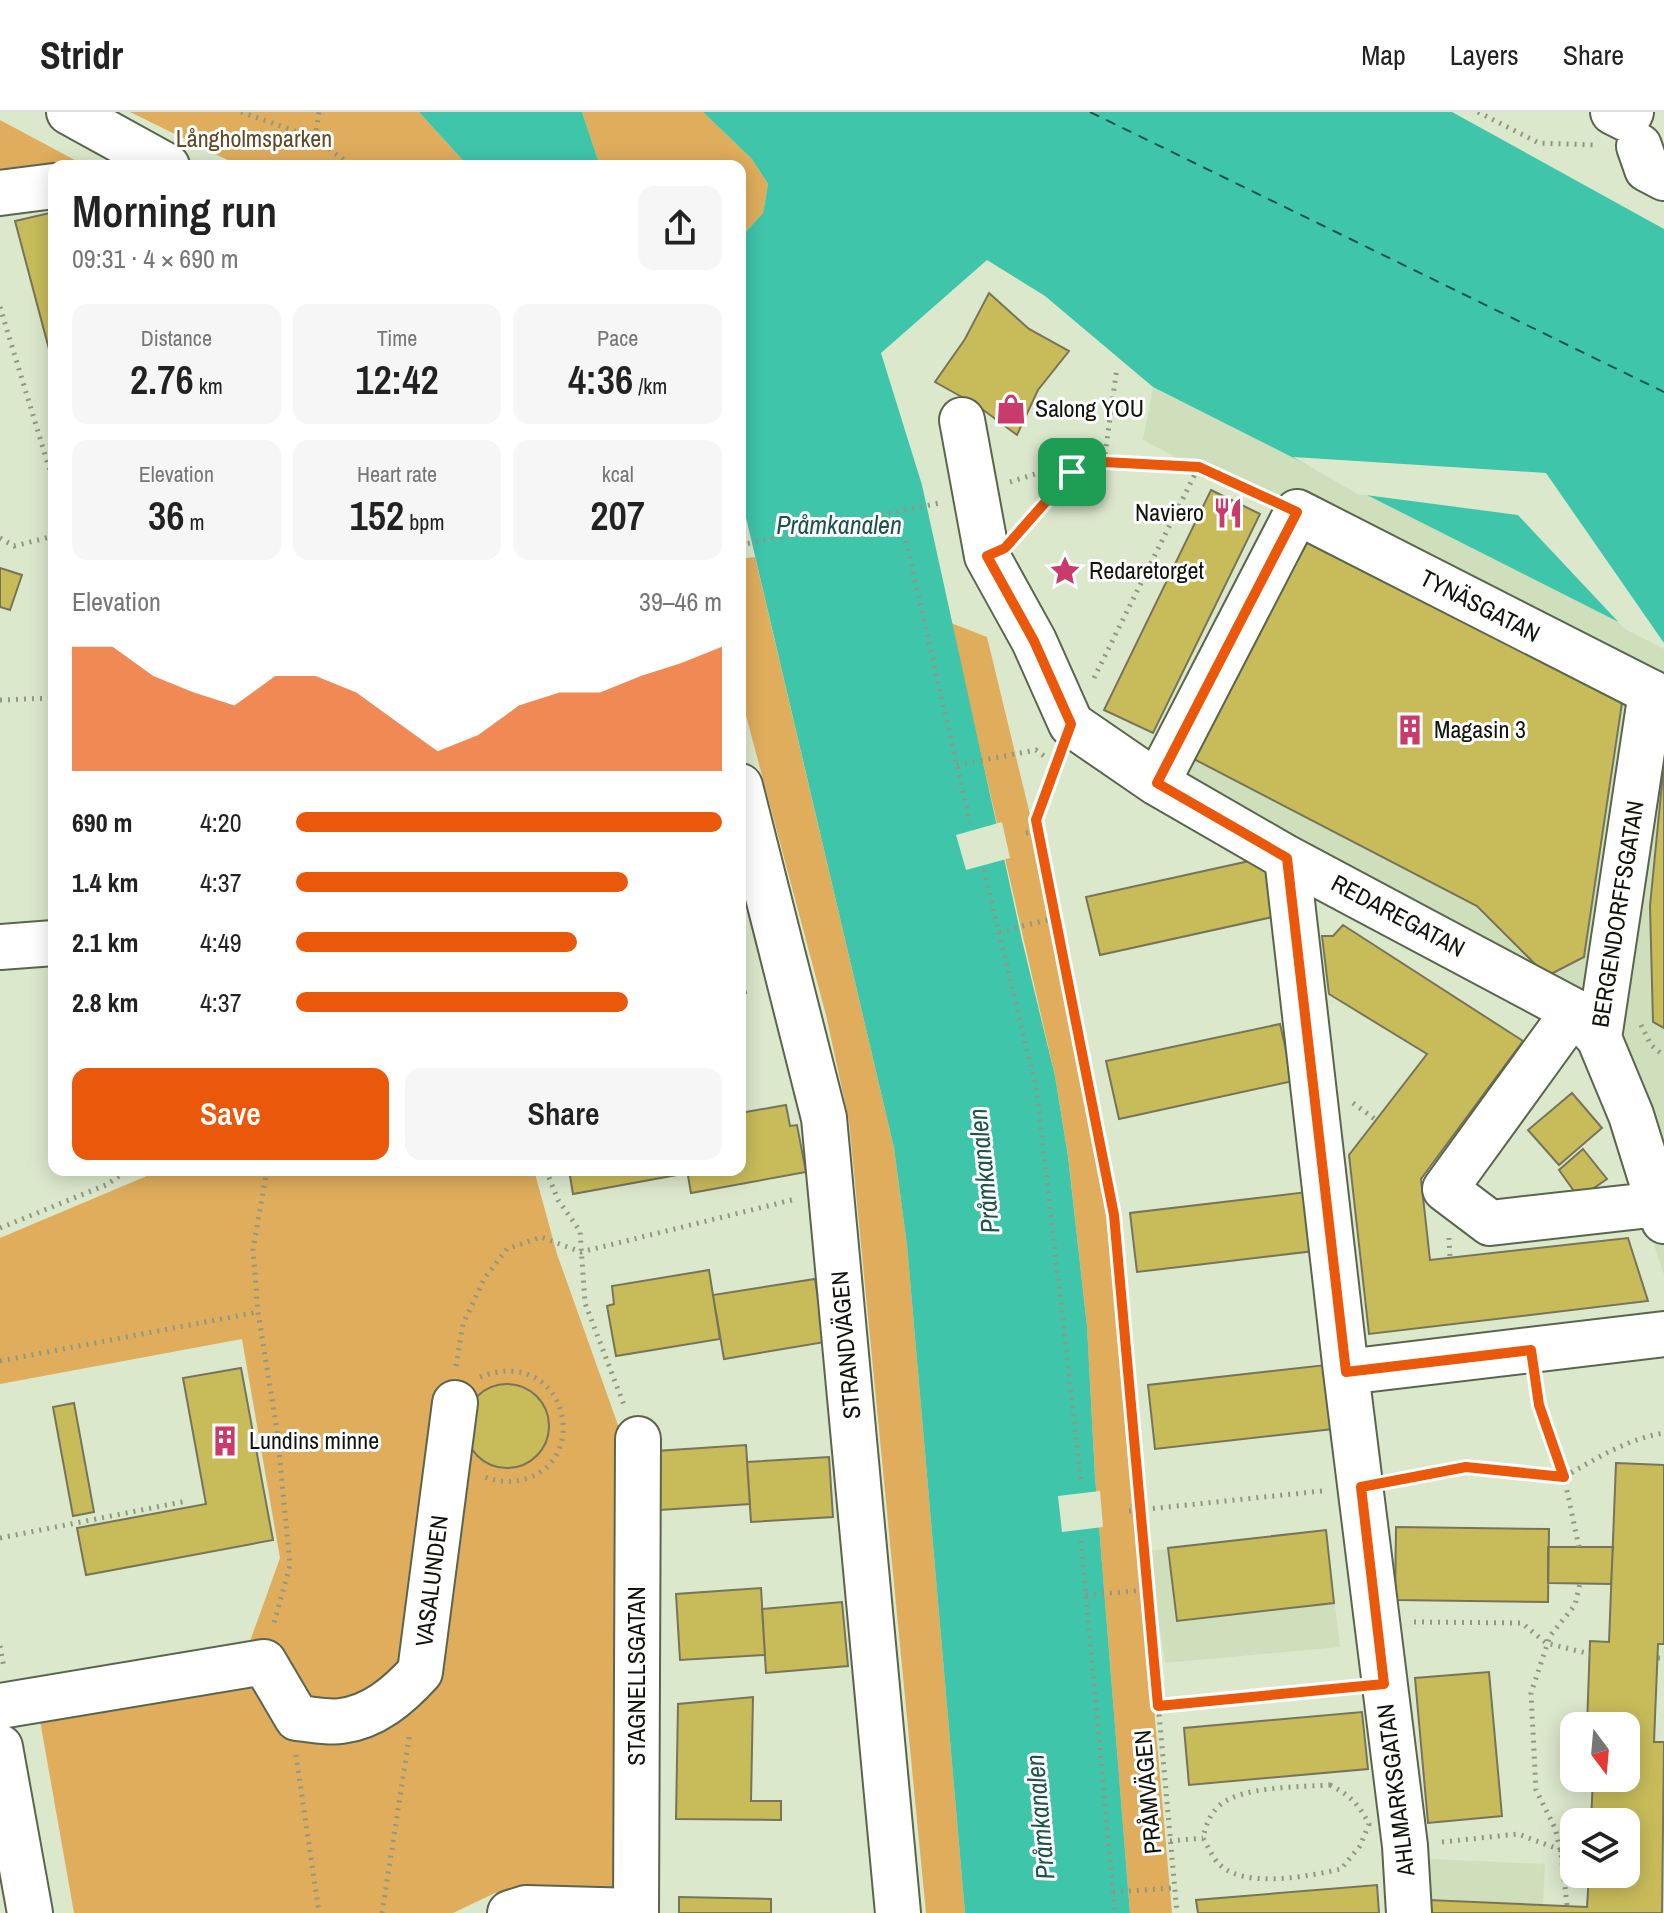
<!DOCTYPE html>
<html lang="en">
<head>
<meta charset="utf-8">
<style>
  :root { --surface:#fff; --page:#f6f6f6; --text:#222; --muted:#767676; --line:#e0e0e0; --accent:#ea580c }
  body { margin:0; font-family:"Archivo Narrow",sans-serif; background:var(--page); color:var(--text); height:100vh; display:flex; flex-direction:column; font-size:30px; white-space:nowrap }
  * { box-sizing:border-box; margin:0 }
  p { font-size:26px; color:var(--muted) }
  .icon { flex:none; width:44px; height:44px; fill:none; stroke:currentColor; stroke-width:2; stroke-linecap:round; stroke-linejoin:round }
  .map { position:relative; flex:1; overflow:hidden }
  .sheet { position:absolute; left:48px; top:48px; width:698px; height:1016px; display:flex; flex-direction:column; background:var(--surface); border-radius:16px; box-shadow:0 4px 20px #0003 }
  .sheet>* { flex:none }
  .needle { width:52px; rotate:164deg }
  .fabs { position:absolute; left:1560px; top:1600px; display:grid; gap:16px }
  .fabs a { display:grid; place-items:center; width:80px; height:80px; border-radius:16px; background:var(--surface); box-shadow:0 4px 20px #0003; font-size:40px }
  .pin { position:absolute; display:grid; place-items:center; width:68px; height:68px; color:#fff; margin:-34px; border-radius:16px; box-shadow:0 4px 12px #0006 }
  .round { display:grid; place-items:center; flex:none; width:84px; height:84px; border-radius:16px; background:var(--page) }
  .headline { display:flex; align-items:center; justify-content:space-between; height:136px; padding:0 24px }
  h1 { font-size:44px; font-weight:600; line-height:60px }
  .metrics { display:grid; grid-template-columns:repeat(3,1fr); gap:12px; height:136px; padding:8px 24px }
  .metrics div { display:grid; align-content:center; border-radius:16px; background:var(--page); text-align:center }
  .metrics b { font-size:40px; font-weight:600 }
  .metrics small { font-size:22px; font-weight:400 }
  .metrics p { font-size:22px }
  .chart { height:224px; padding:16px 24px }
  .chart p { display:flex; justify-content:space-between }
  .chart svg { width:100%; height:144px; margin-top:8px; fill:var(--accent); opacity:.7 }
  .action { display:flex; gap:16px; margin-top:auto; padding:16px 24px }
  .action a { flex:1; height:92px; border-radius:16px; background:var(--accent); color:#fff; font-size:32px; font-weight:600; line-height:92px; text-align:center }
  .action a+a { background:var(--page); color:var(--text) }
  ul { padding:0 24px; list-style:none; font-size:26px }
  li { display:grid; grid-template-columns:128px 96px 1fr; align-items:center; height:60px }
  li i { height:20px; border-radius:10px; background:var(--accent) }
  header { display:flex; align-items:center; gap:48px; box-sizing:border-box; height:112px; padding:0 40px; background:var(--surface); border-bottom:2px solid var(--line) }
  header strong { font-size:38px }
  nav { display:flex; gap:44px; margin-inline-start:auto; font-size:28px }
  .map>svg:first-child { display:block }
  .built { fill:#cfdfbc }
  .green { fill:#dfad5c }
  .water { fill:#3fc5aa }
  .pier { fill:#dce8cc }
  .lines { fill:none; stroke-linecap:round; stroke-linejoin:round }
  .ferry { stroke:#1e5448; stroke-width:2; stroke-dasharray:10 8; stroke-linecap:butt }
  .building { fill:#c8bc5a; stroke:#777459; stroke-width:2 }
  .minor-casing { stroke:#5a654d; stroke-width:48 }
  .path { stroke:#8f9883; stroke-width:5; stroke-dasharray:2 6; stroke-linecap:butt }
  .minor { stroke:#fff; stroke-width:44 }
  .route-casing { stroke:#fff; stroke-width:16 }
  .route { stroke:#ea580c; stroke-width:10 }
  .labels { text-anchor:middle; stroke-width:6; stroke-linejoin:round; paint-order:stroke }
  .park-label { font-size:24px; fill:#604925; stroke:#fff }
  .poi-label { font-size:24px; fill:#10140b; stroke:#fff; text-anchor:start }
  .street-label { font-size:24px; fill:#10140b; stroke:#fff }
  .water-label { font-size:26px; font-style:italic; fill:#1e5448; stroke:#fff }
</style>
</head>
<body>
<header>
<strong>Stridr</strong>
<nav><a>Map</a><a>Layers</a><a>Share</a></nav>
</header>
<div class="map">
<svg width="1664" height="1801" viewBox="0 0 1664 1801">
  <rect width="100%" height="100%" fill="#dce8cc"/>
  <!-- built -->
  <path class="built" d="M1153,275l511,258v630l-65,-195 -24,-34 -29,-28 -411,-233 142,-274 -134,-71z
    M1326,1418l14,117 -175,16 -17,-112z
    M1430,1747l115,5 -2,41 -113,-5z"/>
  <!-- green -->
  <path class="green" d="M130,0h289l49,54h-228z
    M582,0h121l49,47 16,25 -5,29 -23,25v-72h-140z
    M0,8l86,46h-32l-54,12z
    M755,445l139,591 13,97 58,668h-39l-77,-792 -23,-106 -86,-322v-134z
    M951,511l36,14 45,186 78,385 62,705h-42l-35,-437 -8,-150 -19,-171 -13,-79z
    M161,1058h373l23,84 66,185 -2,448 -126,6 -42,20h-379l-41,-232 216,-37 31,-86 -38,-219 -242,45v-146z"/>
  <!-- water -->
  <path class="water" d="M419,0h163l18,54h-132z
    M703,0h749l212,117v416l-511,-258 -108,-91 -58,-36 -106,93 41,132 100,455 33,136 13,80 19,170 8,150 35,437h-165l-58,-668 -13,-97 -154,-656v-254l23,-25 5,-29 -16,-25z"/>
  <!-- pier -->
  <path class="pier" d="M1293,345l253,16 118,170v6l-39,-20 -107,-114 -160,-21z
    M1002,710l8,36 -44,12 -10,-35z
    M1100,1379l3,36 -41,5 -4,-36z"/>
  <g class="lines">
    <!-- ferry -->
    <path class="ferry" d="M1090,0l574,280"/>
  </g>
  <!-- building -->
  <path class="building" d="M54,100v156l-39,-147z
    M989,181l40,36 40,22 -31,39 -21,45 -39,-29 -43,-24 30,-43z
    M1211,378l49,24 -107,219 -49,-23z
    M1311,424l311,167 -38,254 -37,19 -70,-70 -289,-150z
    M0,456l22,7 -12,35 -10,-3z
    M1664,651v265l-11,-6 -3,-116z
    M1263,746l14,58 -177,39 -14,-58z
    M1343,813l180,116 -102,138 9,81 198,-22 20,63 -279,33 -20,-179 78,-101 -98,-60 -7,-58h11z
    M740,857l6,24 -6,2z
    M1280,912l13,57 -174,38 -13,-58z
    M1572,981l30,35 -43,37 -31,-35z
    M786,993l4,21 7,-1 9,47 -115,21 -4,-23h53v-57z
    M1583,1037l24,30 -28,19 -20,-28z
    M569,1058h118l1,3 -115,21z
    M1307,1080l7,59 -177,21 -7,-59z
    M709,1158l11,69 -104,17 -9,-50 7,-2 -2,-18z
    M815,1167l10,63 -101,17 -11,-64z
    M1326,1253l7,64 -178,20 -7,-64z
    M241,1256l32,172 -187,35 -9,-47 129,-24 -23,-126z
    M465 1314a42 42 0 1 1 84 0a42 42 0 1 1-84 0Z
    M74,1291l20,109 -21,4 -20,-109z
    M746,1333l4,59 -90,6 -4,-59z
    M829,1345l4,60 -82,5 -4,-60z
    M1616,1351l48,2v179h-6l-4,98h10l-2,171h-233v-13l158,7 2,-33h37v-52h-35l2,-44h33v-52h-39l3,-85 19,1z
    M1396,1415l153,2 -1,73 -153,-2z
    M1326,1418l8,73 -157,18 -9,-73z
    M1548,1435h65l-2,37 -63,-1z
    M761,1476l4,67 -85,5 -4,-66z
    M842,1490l6,64 -82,7 -4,-64z
    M1489,1560l13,144 -74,7 -13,-145z
    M753,1585l-2,104h30v19l-105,-1 2,-115z
    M1362,1600l6,57 -179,16 -5,-57z
    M1377,1773l2,28h-181l-2,-13z
    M679,1785l92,2v14h-92z"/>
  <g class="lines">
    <!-- minor casing -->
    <g class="minor-casing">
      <path id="minor" d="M69,0l98,54
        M1613,0l14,7 4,-7
        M1639,34l8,23 17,9
        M0,81l54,-7
        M962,308l25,136 47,85 37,83 86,59 130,75 287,153 25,27
        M1651,580l-52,346 32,77 33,106
        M1157,671l140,-271 367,187
        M740,674l84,332 74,795
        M1287,746l59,514 59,474 4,67
        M0,835l54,-4
        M1574,899l-129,178 45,34 169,-19
        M1346,1260l318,-38
        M0,1594l264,-44 33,56c14,1 30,5 44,3 33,-4 58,-26 79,-49l35,-269
        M0,1635l30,166
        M510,1801l16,-5 110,3
        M636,1801l2,-474"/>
    </g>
    <!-- path -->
    <path class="path" d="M241,0l74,26 37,28
      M1478,0l61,31 55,2
      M315,26l4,-26
      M0,195l54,177
      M1104,350l13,-95
      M1010,370l50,-16 12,6
      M1021,418l51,-58 32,-10 95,5 64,29
      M0,426l14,8 40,-10
      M906,429l64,282
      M740,433l199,-42
      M1094,566l104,-210
      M0,588l54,-2
      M1058,648l-22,60 78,395 63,698
      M957,653l79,-15 12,9
      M1026,721l12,-2
      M984,758l53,222 44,389
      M999,820l56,-14
      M1641,913l10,20 13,11
      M1353,991l23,17
      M267,1058l-14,79 5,63 19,118 13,135 -17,62
      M546,1058l12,30 22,31 5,72 39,102
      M0,1116l106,-43 22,-15
      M1449,1126l1,20
      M0,1249l258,-49
      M456,1254l7,-42 21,-45 23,-30 34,-12 40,15 215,-53
      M480,1265c84,-33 114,82 45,102 -15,4 -28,3 -43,-3
      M1396,1369l70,-14 98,10 -25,-72 -3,-19
      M1129,1399l193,-20
      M0,1426l187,-37
      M1081,1429l34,372
      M1579,1435l-15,-70c33,-19 63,-38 100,-44
      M1086,1483l61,-5
      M1414,1510l108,1 24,20 44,11
      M0,1534l4,22
      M1658,1546h6
      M1158,1594l190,-18
      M296,1643l23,158
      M1330,1673c20,10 29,20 39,39l-9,22 -19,23c-31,7 -95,20 -121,-4 -7,-6 -12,-19 -17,-27 3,-13 6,-23 17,-33 22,-19 81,-18 110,-20z
      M1170,1729l33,-3
      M1442,1730l76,-8 56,21
      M1113,1780l61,-4
      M1567,1793l-6,-52 -6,-25 -19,-38 -5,-97 19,-57 25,-31 5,-22
      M382,1801l28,-181"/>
    <!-- minor -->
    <use href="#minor" class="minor"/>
  </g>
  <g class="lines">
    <!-- route casing -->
    <g class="route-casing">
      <path id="route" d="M1104,350l95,5 98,45 -140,271 130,75 59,514 185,-22 8,55 25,72 -98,-10 -105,20 23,197 -226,22 -44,-491 -78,-395 35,-96 -37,-83 -47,-85 18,-8 67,-76z"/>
    </g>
    <!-- route -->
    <use href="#route" class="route"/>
  </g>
  <!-- icons -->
  <defs>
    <g id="shop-bare" transform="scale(2.4)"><path d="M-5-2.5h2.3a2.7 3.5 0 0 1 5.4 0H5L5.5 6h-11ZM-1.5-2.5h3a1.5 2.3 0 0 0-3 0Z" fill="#c83b6b" stroke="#fff" stroke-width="2.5" paint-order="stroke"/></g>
    <g id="restaurant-bare" transform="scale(2.4)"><path d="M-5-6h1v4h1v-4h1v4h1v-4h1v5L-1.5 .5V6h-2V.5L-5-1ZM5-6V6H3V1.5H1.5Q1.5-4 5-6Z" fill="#c83b6b" stroke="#fff" stroke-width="2.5" paint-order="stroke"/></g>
    <g id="sight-bare" transform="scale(2.4)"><path d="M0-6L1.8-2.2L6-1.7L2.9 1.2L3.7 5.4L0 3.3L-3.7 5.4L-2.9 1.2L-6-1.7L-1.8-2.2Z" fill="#c83b6b" stroke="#fff" stroke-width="2.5" paint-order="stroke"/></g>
    <g id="building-bare" transform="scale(2.4)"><path d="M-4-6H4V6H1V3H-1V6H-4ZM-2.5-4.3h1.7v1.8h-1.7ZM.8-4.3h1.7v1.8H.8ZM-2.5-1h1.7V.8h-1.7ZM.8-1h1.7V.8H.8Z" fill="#c83b6b" stroke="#fff" stroke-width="2.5" paint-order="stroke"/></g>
  </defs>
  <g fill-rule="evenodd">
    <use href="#shop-bare" x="1011" y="297"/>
    <use href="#restaurant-bare" x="1228" y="401"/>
    <use href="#sight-bare" x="1065" y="459"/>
    <use href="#building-bare" x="1410" y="618"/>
    <use href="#building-bare" x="225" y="1329"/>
  </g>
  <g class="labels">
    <!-- park labels -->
    <g class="park-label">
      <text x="254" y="35">Långholmsparken</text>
    </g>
    <!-- poi labels -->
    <g class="poi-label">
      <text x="1035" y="305">Salong YOU</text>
      <text x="1204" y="409" text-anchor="end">Naviero</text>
      <text x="1089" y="467">Redaretorget</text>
      <text x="1434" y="626">Magasin 3</text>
      <text x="249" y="1337">Lundins minne</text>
    </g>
    <!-- street labels -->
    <g class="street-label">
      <text transform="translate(1480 494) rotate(27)" y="8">TYNÄSGATAN</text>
      <text transform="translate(1618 802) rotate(-81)" y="8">BERGENDORFFSGATAN</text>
      <text transform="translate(1398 804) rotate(28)" y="8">REDAREGATAN</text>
      <text transform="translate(846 1233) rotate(-95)" y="8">STRANDVÄGEN</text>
      <text transform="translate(432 1469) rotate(-83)" y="8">VASALUNDEN</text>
      <text transform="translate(637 1564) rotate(-90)" y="8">STAGNELLSGATAN</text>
      <text transform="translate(1396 1678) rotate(-97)" y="8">AHLMARKSGATAN</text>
      <text transform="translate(1148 1680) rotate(-95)" y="8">PRÅMVÄGEN</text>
    </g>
    <!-- water labels -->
    <g class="water-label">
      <text x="839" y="422">Pråmkanalen</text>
      <text transform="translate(984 1059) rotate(-96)" y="9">Pråmkanalen</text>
      <text transform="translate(1040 1705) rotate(-95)" y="9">Pråmkanalen</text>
    </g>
  </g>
</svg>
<div class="fabs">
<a><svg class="needle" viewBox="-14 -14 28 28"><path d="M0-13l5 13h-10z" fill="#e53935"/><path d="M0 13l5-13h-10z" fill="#767676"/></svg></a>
<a><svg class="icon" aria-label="layers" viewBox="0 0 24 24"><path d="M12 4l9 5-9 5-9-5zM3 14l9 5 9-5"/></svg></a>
</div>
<div class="pin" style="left:1072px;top:360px;background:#1e9e55"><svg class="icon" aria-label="arrive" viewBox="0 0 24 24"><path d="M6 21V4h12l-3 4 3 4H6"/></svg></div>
<section class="sheet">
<div class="headline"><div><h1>Morning run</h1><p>09:31 · 4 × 690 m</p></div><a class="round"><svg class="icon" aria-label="share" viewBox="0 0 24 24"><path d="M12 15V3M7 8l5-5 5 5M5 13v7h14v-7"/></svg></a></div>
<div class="metrics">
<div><p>Distance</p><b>2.76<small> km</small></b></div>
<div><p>Time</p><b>12:42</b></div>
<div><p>Pace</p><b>4:36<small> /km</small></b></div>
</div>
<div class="metrics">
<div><p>Elevation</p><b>36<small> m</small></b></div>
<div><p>Heart rate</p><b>152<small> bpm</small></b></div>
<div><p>kcal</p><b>207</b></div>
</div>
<div class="chart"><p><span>Elevation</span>39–46 m</p>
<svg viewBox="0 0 160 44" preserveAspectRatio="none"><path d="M0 44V6L10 6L20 15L30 20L40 24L50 15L60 15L70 20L80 29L90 38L100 33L110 24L120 20L130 20L140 15L150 11L160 6V44z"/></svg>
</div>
<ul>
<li><b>690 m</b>4:20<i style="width:100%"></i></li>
<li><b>1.4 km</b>4:37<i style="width:78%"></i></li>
<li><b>2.1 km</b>4:49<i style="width:66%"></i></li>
<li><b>2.8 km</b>4:37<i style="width:78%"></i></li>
</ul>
<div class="action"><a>Save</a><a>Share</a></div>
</section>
</div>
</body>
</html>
